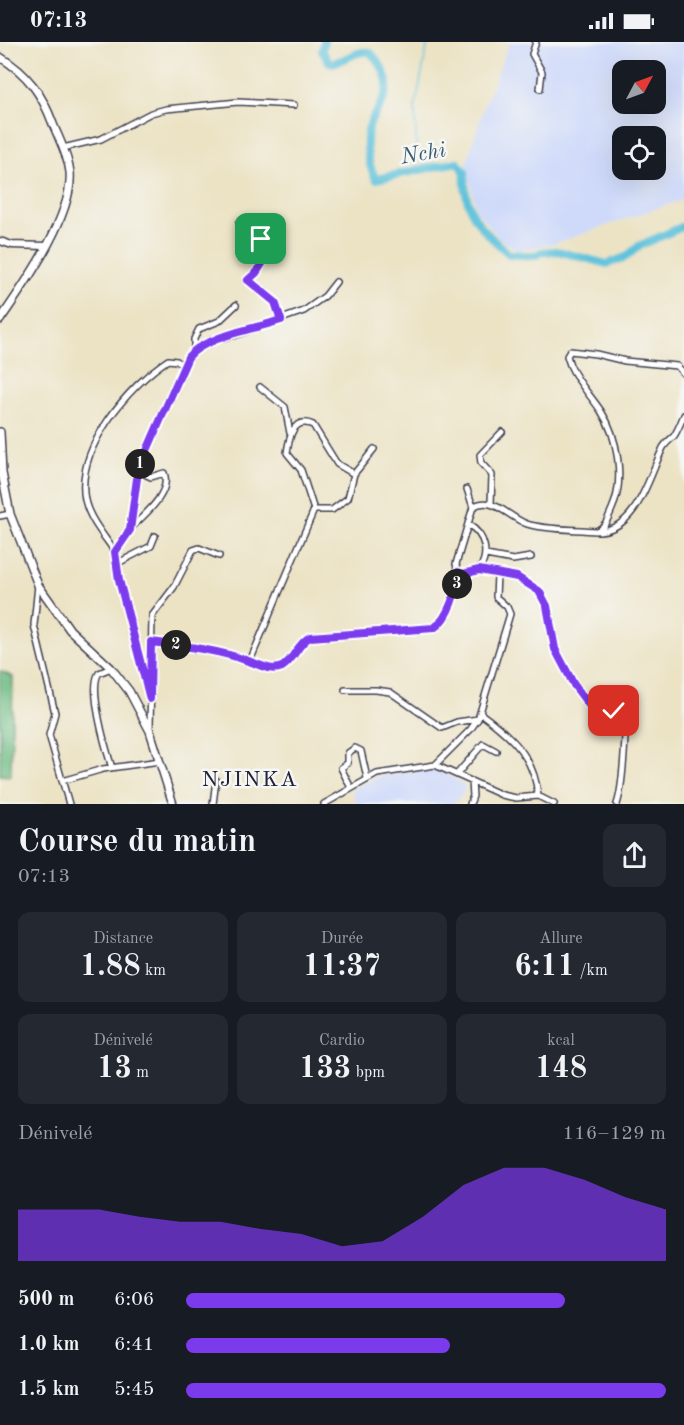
<!DOCTYPE html>
<html lang="fr">
<head>
<meta charset="utf-8">
<style>
  :root { --surface:#171b24; --page:#242831; --text:#f1f3f6; --muted:#9ea1a6; --accent:#7c3aed }
  body { margin:0; font-family:"Old Standard TT",serif; background:var(--page); color:var(--text); height:100vh; display:flex; flex-direction:column; font-size:22px; white-space:nowrap }
  * { box-sizing:border-box; margin:0 }
  p { font-size:20px; color:var(--muted) }
  .icon { flex:none; width:33px; height:33px; fill:none; stroke:currentColor; stroke-width:2; stroke-linecap:round; stroke-linejoin:round }
  .map { position:relative; height:762px; overflow:hidden }
  .drawer { display:flex; flex-direction:column; background:var(--surface); flex:1 }
  .drawer>* { flex:none }
  .needle { width:39px; rotate:49deg }
  .buttons { position:absolute; left:612px; top:18px; display:grid; gap:12px }
  .buttons a { display:grid; place-items:center; width:54px; height:54px; border-radius:12px; background:var(--surface); box-shadow:0 6px 24px #0002; font-size:30px }
  .pin { position:absolute; display:grid; place-items:center; width:51px; height:51px; color:#fff; margin:-26px; border-radius:12px; box-shadow:0 3px 9px #0006 }
  .km { position:absolute; width:30px; height:30px; margin:-15px; border-radius:50%; background:#222; color:#fff; font-size:16px; line-height:30px; text-align:center }
  .round { display:grid; place-items:center; flex:none; width:63px; height:63px; border-radius:12px; background:var(--page) }
  .overview { display:flex; align-items:center; justify-content:space-between; height:102px; padding:0 18px }
  h1 { font-size:33px; font-weight:700; line-height:45px }
  .stats { display:grid; grid-template-columns:repeat(3,1fr); gap:9px; height:102px; padding:6px 18px }
  .stats div { display:grid; align-content:center; border-radius:12px; background:var(--page); text-align:center }
  .stats b { font-size:30px; font-weight:700 }
  .stats small { font-size:16px; font-weight:400 }
  .stats p { font-size:16px }
  .chart { height:168px; padding:12px 18px }
  .chart p { display:flex; justify-content:space-between }
  .chart svg { width:100%; height:108px; margin-top:6px; fill:var(--accent); opacity:.7 }
  ul { padding:0 18px; list-style:none; font-size:20px }
  li { display:grid; grid-template-columns:96px 72px 1fr; align-items:center; height:45px }
  li i { height:15px; border-radius:8px; background:var(--accent) }
  .status { display:flex; justify-content:space-between; align-items:center; height:42px; padding:0 30px; background:var(--surface); direction:ltr }
  .status svg { height:16px; fill:currentColor }
  .map>svg:first-child { display:block }
  .built { fill:#cfdafa; fill-rule:evenodd }
  .forest { fill:#72be86; stroke:#4a7060; stroke-width:1.5 }
  .lines { fill:none; stroke-linecap:round; stroke-linejoin:round }
  .stream { stroke:#5ec2db; stroke-width:1.5 }
  .river { stroke:#5ec2db; stroke-width:8 }
  .minor-casing { stroke:#403f50; stroke-width:8 }
  .tertiary-casing { stroke:#403f50; stroke-width:9 }
  .secondary-casing { stroke:#403f50; stroke-width:10 }
  .minor { stroke:#fff; stroke-width:5 }
  .tertiary { stroke:#fff; stroke-width:6 }
  .secondary { stroke:#fff; stroke-width:7 }
  .route-casing { stroke:#fff; stroke-width:12 }
  .route { stroke:#7c3aed; stroke-width:8 }
  .labels { text-anchor:middle; stroke-width:5; stroke-linejoin:round; paint-order:stroke }
  .water-label { font-size:22px; font-style:italic; fill:#375a73; stroke:#f6f6f2 }
  .neighbourhood-label { font-size:22px; letter-spacing:1.5px; fill:#22223b; stroke:#f6f6f2 }
</style>
</head>
<body>
<div class="status"><b>07:13</b><svg viewBox="0 0 49 12"><path d="M0 12V9h3v3zM5 12V6h3v6zM10 12V3h3v9zM15 12V0h3v12zM26 1h20v11H26zM47 4h2v5h-2z"/></svg></div>
<div class="map">
<svg width="684" height="762" viewBox="0 0 684 762">
  <rect width="100%" height="100%" fill="#f6f6f2"/>
  <filter id="ink" filterUnits="userSpaceOnUse"><feTurbulence type="fractalNoise" baseFrequency=".0167" numOctaves="2"/><feDisplacementMap in="SourceGraphic" scale="12" xChannelSelector="R" yChannelSelector="G"/><feConvolveMatrix kernelMatrix="1 2 1 2 8 2 1 2 1" color-interpolation-filters="sRGB"/></filter>
  <filter id="wash" filterUnits="userSpaceOnUse"><feTurbulence type="fractalNoise" baseFrequency=".008" numOctaves="4" result="noise"/><feDisplacementMap in="SourceGraphic" scale="24" xChannelSelector="R" yChannelSelector="G"/><feGaussianBlur stdDeviation="1.35" result="paint"/><feColorMatrix in="noise" values="0 0 0 0 0 0 0 0 0 0 0 0 0 0 0 0 0 1.4 0 .05"/><feComposite in="paint" operator="in"/></filter>
  <g filter="url(#wash)">
    <rect width="100%" height="100%" fill="#ece3c5"/>
    <!-- built -->
    <path class="built" d="M513,0h171v157l-128,44 -38,7 -17,-10 -25,-30 -10,-45 18,-58 25,-63zM622,28h34v34h-34zM622,94h34v34h-34z
      M429,726l14,4 20,12 3,6 -13,14h-97l-4,-15 27,-13z"/>
    <!-- forest -->
    <path class="forest" d="M0,629l13,6 -2,99 -11,-1z"/>
    <g class="lines">
      <!-- stream -->
      <path class="stream" d="M417,129l-2,-63 13,-66"/>
      <!-- river -->
      <path class="river" d="M324,0l-2,9 8,12c16,-1 24,-13 40,-11 8,9 17,20 17,33 0,15 -12,25 -17,39 -6,17 -3,39 6,55l81,-17 8,10c-3,40 16,57 44,82l25,2 8,-4 15,-1 50,13 19,-7 13,-11 45,-20"/>
    </g>
  </g>
  <g filter="url(#ink)">
    <g class="lines">
      <!-- minor casing -->
      <g class="minor-casing">
        <path id="minor" d="M536,0l-4,12 10,18 -2,17
          M63,106l38,-9 50,-26 15,-4 72,-7 56,3
          M239,180l30,26 -13,25 -8,7 27,22 6,18
          M194,307v-10l5,-10 20,-8 17,-16
          M260,345l25,20 5,26
          M467,447l6,18
          M491,462l1,-29 -11,-12 -1,-8 22,-23
          M314,468l-13,-40 -14,-17c2,-15 6,-37 26,-28l24,39 17,10
          M314,468h18l16,-12 6,-24 20,-25
          M0,474l10,-2
          M469,483c16,10 21,29 10,45
          M131,486c13,-13 41,-35 33,-55l-13,4 -13,-6
          M599,489c38,-2 49,-52 63,-81 2,-6 7,-9 12,-14 4,-6 7,-14 10,-21
          M115,510c-10,-15 -26,-33 -30,-52 -10,-51 43,-114 83,-140l9,1 6,5
          M486,513l27,5 18,-3
          M118,521l33,-17 4,-10
          M38,543l-4,40 21,88 -6,22 20,69
          M151,600c33,4 69,9 100,20 10,3 20,10 31,5 12,-7 14,-23 28,-30l124,-9c15,-10 22,-38 24,-56
          M250,619l64,-151
          M111,626l-12,5c-11,15 7,76 13,95
          M345,648h31l14,2 52,36 15,-6 21,-3
          M150,657l-31,-119 -4,-28 15,-22 8,-59 45,-105 11,-17 17,-9 25,-5 68,-24 21,-15 11,-14
          M480,671c30,22 55,44 58,83
          M150,687l2,-113 22,-29 19,-37 6,-2 20,8
          M435,723l35,-35 8,-11 32,-105 -3,-7 -11,-10 1,-22
          M457,732l26,-30 13,7
          M62,739l41,-12 57,-8
          M351,746l-10,-20 7,-5v-10l7,-5 6,3 6,27
          M213,762l3,-24
          M324,762l53,-30 58,-9 67,30 14,3 22,-2 16,8
          M470,762l3,-8 -1,-14
          M617,762c5,-13 11,-79 6,-90l-34,-9 -15,-20 -19,-36 -8,-43 -8,-15 -22,-14 -38,-7 -16,4 -5,-2 -2,-8 17,-57c19,-13 36,11 54,17 18,6 49,5 69,7 9,-3 12,-13 16,-22 13,-28 6,-72 -11,-98 -10,-15 -23,-28 -31,-46l-3,-9 3,-5 26,3 29,7 52,5 7,8"/>
      </g>
      <!-- tertiary casing -->
      <g class="tertiary-casing">
        <path id="tertiary" d="M0,199l12,4 33,1"/>
      </g>
      <!-- secondary casing -->
      <g class="secondary-casing">
        <path id="secondary" d="M0,15c28,17 42,37 53,67 6,15 15,31 17,48 4,43 -46,113 -70,148
          M0,390l2,41 8,41 28,71 32,45 41,38 18,23 21,40 23,73"/>
      </g>
      <!-- minor -->
      <use href="#minor" class="minor"/>
      <!-- tertiary -->
      <use href="#tertiary" class="tertiary"/>
      <!-- secondary -->
      <use href="#secondary" class="secondary"/>
    </g>
  </g>
  <g class="lines" filter="url(#ink)">
    <!-- route casing -->
    <g class="route-casing">
      <path id="route" d="M261,197l9,12 -14,22 -8,7 27,22 6,18c-26,9 -78,17 -93,37l-50,114 -8,59 -15,22 4,28 31,119 1,-57c33,4 69,8 100,20 10,3 20,10 31,5 12,-7 15,-23 28,-30l124,-9c15,-10 23,-38 24,-56l5,2 16,-4 38,7 22,14 8,15 8,43 19,36 15,20 25,6"/>
    </g>
    <!-- route -->
    <use href="#route" class="route"/>
  </g>
  <g class="labels">
    <!-- water labels -->
    <g class="water-label">
      <text transform="translate(423 110) rotate(-10)" y="8">Nchi</text>
    </g>
    <!-- neighbourhood labels -->
    <g class="neighbourhood-label">
      <text x="250" y="744">NJINKA</text>
    </g>
  </g>
</svg>
<div class="buttons">
<a><svg class="needle" viewBox="-14 -14 28 28"><path d="M0-13l5 13h-10z" fill="#e53935"/><path d="M0 13l5-13h-10z" fill="#9ea1a6"/></svg></a>
<a><svg class="icon" aria-label="locate" viewBox="0 0 24 24"><circle cx="12" cy="12" r="6"/><path d="M12 2v4M12 18v4M2 12h4M18 12h4"/></svg></a>
</div>
<div class="pin" style="left:261px;top:197px;background:#1e9e55"><svg class="icon" aria-label="arrive" viewBox="0 0 24 24"><path d="M6 21V4h12l-3 4 3 4H6"/></svg></div>
<div class="pin" style="left:614px;top:669px;background:#d93025"><svg class="icon" aria-label="check" viewBox="0 0 24 24"><path d="M5 12l5 5 9-10"/></svg></div>
<b class="km" style="left:140px;top:422px">1</b>
<b class="km" style="left:176px;top:603px">2</b>
<b class="km" style="left:457px;top:542px">3</b>
</div>
<section class="drawer">
<div class="overview"><div><h1>Course du matin</h1><p>07:13</p></div><a class="round"><svg class="icon" aria-label="share" viewBox="0 0 24 24"><path d="M12 15V3M7 8l5-5 5 5M5 13v7h14v-7"/></svg></a></div>
<div class="stats">
<div><p>Distance</p><b>1.88<small> km</small></b></div>
<div><p>Durée</p><b>11:37</b></div>
<div><p>Allure</p><b>6:11<small> /km</small></b></div>
</div>
<div class="stats">
<div><p>Dénivelé</p><b>13<small> m</small></b></div>
<div><p>Cardio</p><b>133<small> bpm</small></b></div>
<div><p>kcal</p><b>148</b></div>
</div>
<div class="chart"><p><span>Dénivelé</span>116–129 m</p>
<svg viewBox="0 0 160 44" preserveAspectRatio="none"><path d="M0 44V23L10 23L20 23L30 26L40 28L50 28L60 31L70 33L80 38L90 36L100 26L110 13L120 6L130 6L140 11L150 18L160 23V44z"/></svg>
</div>
<ul>
<li><b>500 m</b>6:06<i style="width:79%"></i></li>
<li><b>1.0 km</b>6:41<i style="width:55%"></i></li>
<li><b>1.5 km</b>5:45<i style="width:100%"></i></li>
</ul>
</section>
</body>
</html>
